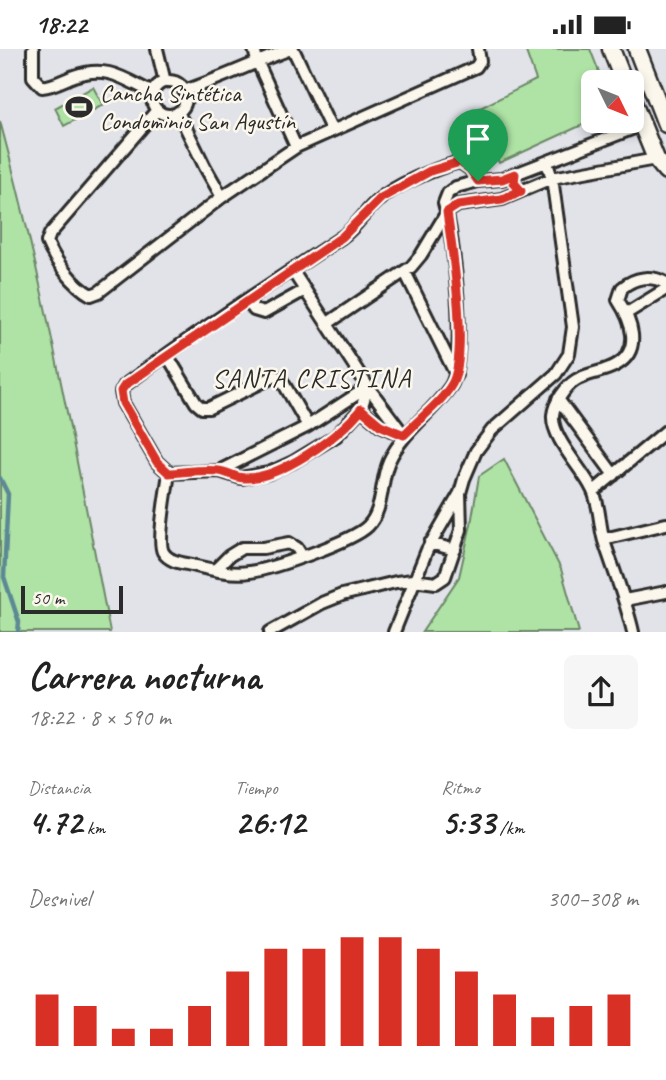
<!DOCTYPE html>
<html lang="es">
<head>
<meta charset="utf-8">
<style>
  :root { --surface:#fff; --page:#f6f6f6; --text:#222; --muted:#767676; --accent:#d93025 }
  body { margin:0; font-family:Caveat,sans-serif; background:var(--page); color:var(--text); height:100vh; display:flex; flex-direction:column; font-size:26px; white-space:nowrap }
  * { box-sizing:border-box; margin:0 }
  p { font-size:23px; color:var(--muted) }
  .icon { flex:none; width:38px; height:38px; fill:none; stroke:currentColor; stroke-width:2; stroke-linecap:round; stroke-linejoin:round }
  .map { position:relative; height:583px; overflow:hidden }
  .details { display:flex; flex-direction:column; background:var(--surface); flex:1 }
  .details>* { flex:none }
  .needle { width:46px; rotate:133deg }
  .tools { position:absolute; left:581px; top:21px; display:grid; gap:14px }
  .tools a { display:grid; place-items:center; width:63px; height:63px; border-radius:10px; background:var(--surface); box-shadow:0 4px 10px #0003; font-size:35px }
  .scale { position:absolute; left:21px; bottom:18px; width:102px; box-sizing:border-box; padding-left:7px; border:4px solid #2b2b2b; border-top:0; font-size:19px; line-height:24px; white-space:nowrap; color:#2b2b2b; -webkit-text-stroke:5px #fbf7ec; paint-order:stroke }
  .pin { position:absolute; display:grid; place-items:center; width:60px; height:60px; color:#fff; margin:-72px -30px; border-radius:50% 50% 50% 0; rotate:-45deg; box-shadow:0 0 7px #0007 }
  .pin .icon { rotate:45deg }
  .round { display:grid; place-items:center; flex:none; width:74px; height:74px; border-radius:10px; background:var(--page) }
  .headline { display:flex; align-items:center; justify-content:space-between; height:119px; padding:0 28px }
  h1 { font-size:38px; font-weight:800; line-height:52px }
  .metrics { display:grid; grid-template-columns:repeat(3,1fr); gap:10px; height:119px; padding:7px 28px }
  .metrics div { display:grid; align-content:center }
  .metrics b { font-size:35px; font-weight:800 }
  .metrics small { font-size:19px; font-weight:400 }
  .metrics p { font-size:19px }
  .chart { height:196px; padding:14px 28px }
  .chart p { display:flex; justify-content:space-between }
  .chart svg { width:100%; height:126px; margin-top:7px; stroke:var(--accent); stroke-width:6 }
  .status { display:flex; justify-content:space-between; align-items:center; height:49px; padding:0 35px; background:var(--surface); direction:ltr }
  .status svg { height:19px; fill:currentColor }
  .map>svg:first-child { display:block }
  .green { fill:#aee3a5; stroke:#6c8768; stroke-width:2 }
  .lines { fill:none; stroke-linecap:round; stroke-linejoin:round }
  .stream { stroke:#5b8993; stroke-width:4.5 }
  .street-casing { stroke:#2b2b2b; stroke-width:16 }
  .secondary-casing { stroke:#2b2b2b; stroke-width:21 }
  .street { stroke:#fbf7ec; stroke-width:10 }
  .secondary { stroke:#fbf7ec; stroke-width:16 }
  .route-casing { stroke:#fff; stroke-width:14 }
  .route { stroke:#d93025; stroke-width:9 }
  .labels { text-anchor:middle; stroke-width:5; stroke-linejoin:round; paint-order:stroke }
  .poi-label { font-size:24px; fill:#2b2b2b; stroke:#fbf7ec; text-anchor:start }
  .neighbourhood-label { font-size:26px; letter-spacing:2px; fill:#2b2b2b; stroke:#fbf7ec }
</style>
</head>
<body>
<div class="status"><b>18:22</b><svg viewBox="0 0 49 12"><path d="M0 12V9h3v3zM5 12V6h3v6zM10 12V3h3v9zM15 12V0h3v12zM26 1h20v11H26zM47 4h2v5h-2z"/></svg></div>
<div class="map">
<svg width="666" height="583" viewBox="0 0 666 583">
  <rect width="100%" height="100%" fill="#e1e3e9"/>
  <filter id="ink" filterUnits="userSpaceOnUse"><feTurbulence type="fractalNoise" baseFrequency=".0143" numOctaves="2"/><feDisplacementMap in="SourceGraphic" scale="14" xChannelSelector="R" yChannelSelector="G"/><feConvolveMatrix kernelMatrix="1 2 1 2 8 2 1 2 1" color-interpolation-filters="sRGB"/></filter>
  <g filter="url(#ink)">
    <!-- green -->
    <path class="green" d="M525,0h65l13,33h-10v38l-94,43 -23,-53 60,-30z
      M93,38l10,18 -39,21 -9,-18z
      M0,72c45,168 77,340 110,511h-110z
      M504,410l57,110 18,63h-157l37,-55 12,-53 8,-48z"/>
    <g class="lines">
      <!-- stream -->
      <path class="stream" d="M0,429l8,16 -4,83 15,45 -1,10"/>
      <!-- street casing -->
      <g class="street-casing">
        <path id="street" d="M33,0v28l9,10c12,-1 21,-7 32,-11 33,-12 50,3 79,17
          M157,0l8,33
          M254,0l3,12 39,86
          M293,0l38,80
          M152 49a17 17 0 1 1 34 0a17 17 0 1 1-34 0Z
          M184,42c36,-12 71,-29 107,-42
          M157,61l-107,124 -3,8c7,18 27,44 44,53l8,-3 123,-95 74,-50 180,-80 4,-6 -2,-12
          M178,63l27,55 17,30
          M292,221l76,117 -7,22 -25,27 -43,26 -24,11 -28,5 -22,-7 -50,2 -12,-11 -34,-59 -2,-11 4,-7c70,-52 144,-100 217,-148 14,-10 22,-24 34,-35 19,-17 60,-34 84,-40l10,7 8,12
          M405,223l51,103
          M247,251l7,10 10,3 41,-23
          M627,264l39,-24
          M328,274l83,-56 10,-12 26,-43 11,-7 44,-6 50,-21 104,-19
          M167,306l29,48 6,5h7l66,-32 6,3 27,47
          M558,350l56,76
          M361,360l19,16 23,10
          M219,422l89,-45 60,-39 36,48
          M169,424c-2,15 -12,68 -6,79 6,10 19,11 29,13 17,4 39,10 57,7 24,-3 104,-31 119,-46 16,-16 12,-45 21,-65 15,-31 42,-47 61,-74 18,-25 4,-152 -6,-184l4,-10 8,-6 22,-6 24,-2 140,-54
          M594,442l72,-60
          M604,490l62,-15
          M430,494l25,7
          M215,521l14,-14 13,-8h21l26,-5 8,5 5,8
          M625,551l41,-8
          M270,583l52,-29 20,-8 54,-13 17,-2 23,3 9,-6 16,-47 -1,-37 4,-14 12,-28 16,-21 64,-56 13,-20 4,-27 -21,-149 -5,-15
          M394,583l33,-82 33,-57
          M633,583c-7,-31 -19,-61 -29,-91 -5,-17 -4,-37 -12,-52 -10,-21 -41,-51 -39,-74 1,-12 13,-29 23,-35 12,-7 28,-8 40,-15 27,-15 15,-45 2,-65l4,-12c13,-11 29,-13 44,-5"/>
      </g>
      <!-- secondary casing -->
      <g class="secondary-casing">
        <path id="secondary" d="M611,0l13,33
          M637,0l29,75
          M632,51l24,59 10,12"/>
      </g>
      <!-- street -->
      <use href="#street" class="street"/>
      <!-- secondary -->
      <use href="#secondary" class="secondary"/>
    </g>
  </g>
  <g class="lines" filter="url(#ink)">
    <!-- route casing -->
    <g class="route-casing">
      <path id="route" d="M460,113l10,7 8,12 24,-2 13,-5 -1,9 7,8 -19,8 -44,6 -11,7c5,37 22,142 5,172 -11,19 -33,35 -48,51l-24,-10 -19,-16c-21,27 -81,70 -116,69 -9,0 -17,-6 -26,-7 -16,-2 -34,1 -50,2l-12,-11 -34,-59 -2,-12 4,-6 217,-148 39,-39 49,-27z"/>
    </g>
    <!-- route -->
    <use href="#route" class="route"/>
  </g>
  <!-- icons -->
  <defs>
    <g id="stadium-bare" transform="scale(2.1)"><path d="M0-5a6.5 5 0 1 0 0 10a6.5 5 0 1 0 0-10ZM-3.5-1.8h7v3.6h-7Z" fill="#2b2b2b" stroke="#fbf7ec" stroke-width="2.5" paint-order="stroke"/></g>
  </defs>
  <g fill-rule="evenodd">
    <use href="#stadium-bare" x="79" y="58"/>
  </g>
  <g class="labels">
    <!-- poi labels -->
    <g class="poi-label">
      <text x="100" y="52">Cancha Sintética<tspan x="100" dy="28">Condominio San Agustín</tspan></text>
    </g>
    <!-- neighbourhood labels -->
    <g class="neighbourhood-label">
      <text x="312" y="338">SANTA CRISTINA</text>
    </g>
  </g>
</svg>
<div class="tools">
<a><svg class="needle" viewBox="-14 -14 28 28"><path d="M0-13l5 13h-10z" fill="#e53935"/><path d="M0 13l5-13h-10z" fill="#767676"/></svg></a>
</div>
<div class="scale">50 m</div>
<div class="pin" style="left:478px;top:132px;background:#1e9e55"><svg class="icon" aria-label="arrive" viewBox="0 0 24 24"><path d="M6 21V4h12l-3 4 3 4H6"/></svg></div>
</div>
<section class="details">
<div class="headline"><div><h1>Carrera nocturna</h1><p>18:22 · 8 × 590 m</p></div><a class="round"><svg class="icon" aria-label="share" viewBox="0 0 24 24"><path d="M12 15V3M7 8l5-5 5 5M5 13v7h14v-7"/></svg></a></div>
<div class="metrics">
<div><p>Distancia</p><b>4.72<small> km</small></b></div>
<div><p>Tiempo</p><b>26:12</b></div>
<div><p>Ritmo</p><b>5:33<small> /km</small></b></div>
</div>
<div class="chart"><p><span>Desnivel</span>300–308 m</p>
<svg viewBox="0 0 160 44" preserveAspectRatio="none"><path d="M5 44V26M15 44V30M25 44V38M35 44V38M45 44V30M55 44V18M65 44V10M75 44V10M85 44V6M95 44V6M105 44V10M115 44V18M125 44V26M135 44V34M145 44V30M155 44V26"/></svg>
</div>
</section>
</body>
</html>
